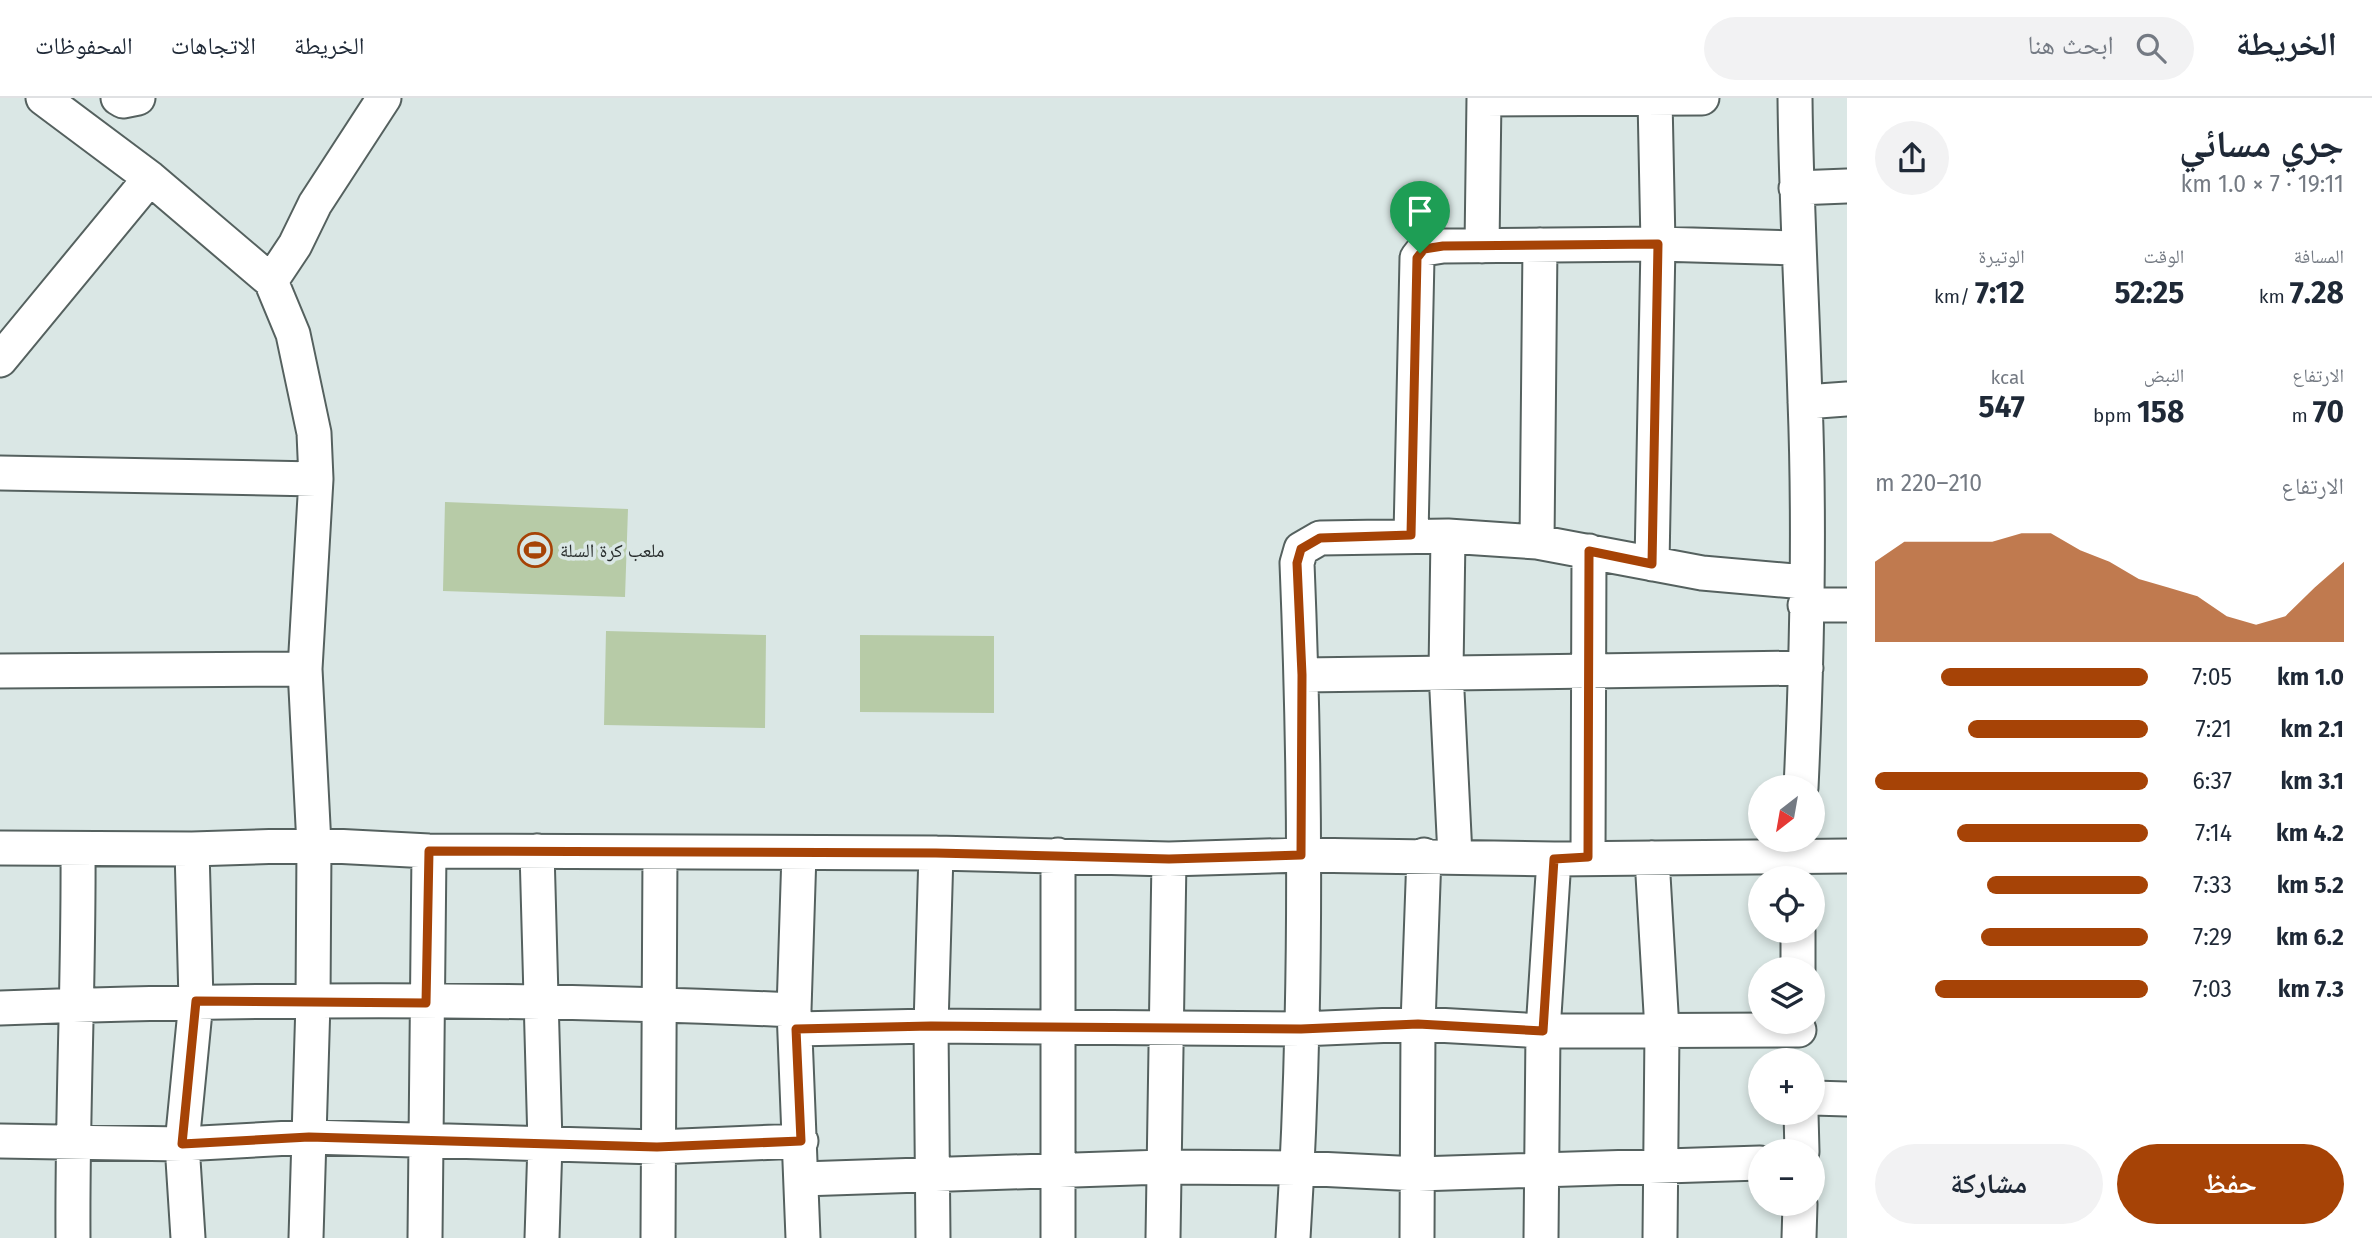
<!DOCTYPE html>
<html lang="ar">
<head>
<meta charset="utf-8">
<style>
  :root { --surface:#fff; --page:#f2f2f3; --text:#1f2937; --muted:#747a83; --line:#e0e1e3; --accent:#a64306 }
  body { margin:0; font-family:"Fira Sans","Noto Naskh Arabic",sans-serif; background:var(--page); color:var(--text); direction:rtl; height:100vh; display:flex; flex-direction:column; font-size:26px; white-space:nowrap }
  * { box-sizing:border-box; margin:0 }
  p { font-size:23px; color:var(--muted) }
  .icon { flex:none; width:38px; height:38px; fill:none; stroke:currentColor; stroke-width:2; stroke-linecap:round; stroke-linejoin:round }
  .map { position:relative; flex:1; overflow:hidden; direction:ltr }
  .details { display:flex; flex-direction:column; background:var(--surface); width:525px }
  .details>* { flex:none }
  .needle { width:46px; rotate:211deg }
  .buttons { position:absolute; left:1748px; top:677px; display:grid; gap:14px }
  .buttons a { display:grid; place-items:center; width:77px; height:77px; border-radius:50%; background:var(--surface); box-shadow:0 4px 10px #0003; font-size:35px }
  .pin { position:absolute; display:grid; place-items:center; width:60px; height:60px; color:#fff; margin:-72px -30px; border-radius:50% 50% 50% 0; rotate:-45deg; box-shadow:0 0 7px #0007 }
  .pin .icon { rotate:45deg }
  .round { display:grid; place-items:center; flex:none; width:74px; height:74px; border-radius:37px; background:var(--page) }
  .headline { display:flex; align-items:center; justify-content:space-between; height:119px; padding:0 28px }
  h1 { font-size:38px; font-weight:700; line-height:52px }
  .metrics { display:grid; grid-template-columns:repeat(3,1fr); gap:10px; height:119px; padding:7px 28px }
  .metrics div { display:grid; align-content:center }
  .metrics b { font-size:30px; font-weight:700 }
  .metrics small { font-size:19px; font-weight:400 }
  .metrics p { font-size:19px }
  .chart { height:196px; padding:14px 28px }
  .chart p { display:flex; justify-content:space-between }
  .chart svg { width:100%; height:126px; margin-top:7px; fill:var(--accent); opacity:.7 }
  .cta { display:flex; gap:14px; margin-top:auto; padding:14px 28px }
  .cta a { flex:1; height:80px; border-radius:42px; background:var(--accent); color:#fff; font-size:28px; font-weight:700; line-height:80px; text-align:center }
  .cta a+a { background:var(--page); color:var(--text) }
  ul { padding:0 28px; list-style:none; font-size:23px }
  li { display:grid; grid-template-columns:112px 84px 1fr; align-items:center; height:52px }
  li i { height:18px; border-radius:9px; background:var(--accent) }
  header { display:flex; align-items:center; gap:42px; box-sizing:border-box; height:98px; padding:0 35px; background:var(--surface); border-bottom:2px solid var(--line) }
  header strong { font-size:33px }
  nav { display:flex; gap:38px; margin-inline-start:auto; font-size:24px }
  .search { width:490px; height:63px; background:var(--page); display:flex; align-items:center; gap:18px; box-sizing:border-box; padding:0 24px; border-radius:38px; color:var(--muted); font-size:26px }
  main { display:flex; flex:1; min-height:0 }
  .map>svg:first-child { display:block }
  .grass { fill:#b7cba7 }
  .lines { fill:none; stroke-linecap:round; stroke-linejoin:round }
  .minor-casing { stroke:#55615f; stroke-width:37 }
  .minor { stroke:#fff; stroke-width:33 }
  .route-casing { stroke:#fff; stroke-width:14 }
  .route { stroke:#a64306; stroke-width:9 }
  .labels { text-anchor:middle; stroke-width:7; stroke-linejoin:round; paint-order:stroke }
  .poi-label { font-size:19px; fill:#282d2d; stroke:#dae7e5; text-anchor:start }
</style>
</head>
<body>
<header>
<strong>الخريطة</strong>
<div class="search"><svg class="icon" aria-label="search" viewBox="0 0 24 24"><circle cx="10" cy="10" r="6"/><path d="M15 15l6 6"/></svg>ابحث هنا</div>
<nav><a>الخريطة</a><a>الاتجاهات</a><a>المحفوظات</a></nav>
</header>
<main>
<section class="details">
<div class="headline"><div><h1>جري مسائي</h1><p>19:11 · 7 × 1.0 km</p></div><a class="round"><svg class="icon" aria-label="share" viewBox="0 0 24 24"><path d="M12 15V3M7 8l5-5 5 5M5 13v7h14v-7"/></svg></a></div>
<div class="metrics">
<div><p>المسافة</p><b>7.28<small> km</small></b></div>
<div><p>الوقت</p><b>52:25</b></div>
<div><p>الوتيرة</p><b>7:12<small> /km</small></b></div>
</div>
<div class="metrics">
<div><p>الارتفاع</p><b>70<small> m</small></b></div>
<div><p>النبض</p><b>158<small> bpm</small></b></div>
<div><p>kcal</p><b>547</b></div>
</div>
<div class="chart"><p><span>الارتفاع</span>210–220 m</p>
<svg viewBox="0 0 160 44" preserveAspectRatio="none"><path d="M0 44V16L10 9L20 9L30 9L40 9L50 6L60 6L70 12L80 16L90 22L100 25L110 28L120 35L130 38L140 35L150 25L160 16V44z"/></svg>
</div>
<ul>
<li><b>1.0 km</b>7:05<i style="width:76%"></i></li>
<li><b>2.1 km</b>7:21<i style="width:66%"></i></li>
<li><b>3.1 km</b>6:37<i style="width:100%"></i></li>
<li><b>4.2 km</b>7:14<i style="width:70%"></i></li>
<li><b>5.2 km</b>7:33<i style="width:59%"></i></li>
<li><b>6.2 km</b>7:29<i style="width:61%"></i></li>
<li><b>7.3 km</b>7:03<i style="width:78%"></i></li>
</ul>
<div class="cta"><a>حفظ</a><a>مشاركة</a></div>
</section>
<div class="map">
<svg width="1847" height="1140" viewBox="0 0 1847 1140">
  <rect width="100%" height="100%" fill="#dae7e5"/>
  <!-- grass -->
  <path class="grass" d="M445,404l183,7 -3,88 -182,-6z
    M606,533l160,4 -1,93 -161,-3z
    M860,537l134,1v77l-134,-1z"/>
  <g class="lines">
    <!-- minor casing -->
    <g class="minor-casing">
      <path id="minor" d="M43,0l107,80 121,103 22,53 21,99 2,46 -11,190 9,176 -1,157 -7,236
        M118,0l5,3 15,-3
        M1795,0c1,101 7,201 10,302 5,129 2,259 -4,388
        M1484,1l218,-1
        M1796,90l51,-2
        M1482,148l2,-148
        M271,183l24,-36 20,-41 69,-106
        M0,262l150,-182
        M1805,304l42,-3
        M0,375l316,6
        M1411,437l6,-277 7,-9 19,-3 215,-2 139,4
        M1448,438l-2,135 9,185
        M1537,444l3,-297
        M1652,466l6,-320 -3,-145
        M1805,507h42
        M0,573l305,-2
        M1302,577l504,-7
        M0,750l192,1 122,-4 115,6 507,2 233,6 132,-4 253,4 293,-3
        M537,753l8,292 -3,95
        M799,755l-5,157 9,228
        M1058,757v383
        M1588,759l1,-306
        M1652,760l10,172 -2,208
        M1798,833v39
        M0,910c264,-10 530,-10 794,2
        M796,931l135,-3 370,3 117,-5 125,7 256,-1
        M1813,1000l34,1
        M1801,1015l1,39
        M0,1043l182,3 127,-7 348,10 144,-6
        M802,1081l361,-12 134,1 121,6 342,-11
        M73,1140c-1,-130 6,-259 5,-389
        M188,1140l-6,-94 14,-143 -4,-152
        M425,1140l4,-387
        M658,1140l2,-386
        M933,1140l-2,-212 5,-173
        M1163,1140l6,-379
        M1293,1140c14,-223 13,-452 4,-675l4,-14 19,-11 128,-2 89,6 165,31 103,9
        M1417,1140l1,-214 6,-169
        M1541,1140l2,-207 11,-172
        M1799,1140l1,-34"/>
    </g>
    <!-- minor -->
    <use href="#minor" class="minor"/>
  </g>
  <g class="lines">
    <!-- route casing -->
    <g class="route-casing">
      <path id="route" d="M1658,146l-6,320 -63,-13 -1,306 -34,2 -11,172 -125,-7 -117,5 -370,-3 -135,3 5,112 -144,6 -348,-10 -127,7 14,-143 230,2 3,-152 507,2 233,6 132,-4 1,-180 -5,-112 4,-14 19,-11 91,-3 6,-277 7,-9 19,-3z"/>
    </g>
    <!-- route -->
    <use href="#route" class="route"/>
  </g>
  <!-- icons -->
  <defs>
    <g id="stadium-ring" transform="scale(1.75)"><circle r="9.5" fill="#dae7e5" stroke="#a64306" stroke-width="1.5"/><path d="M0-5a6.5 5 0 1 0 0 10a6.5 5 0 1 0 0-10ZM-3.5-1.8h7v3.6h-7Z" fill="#a64306"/></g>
  </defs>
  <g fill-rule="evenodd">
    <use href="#stadium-ring" x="535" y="452"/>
  </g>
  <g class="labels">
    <!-- poi labels -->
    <g class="poi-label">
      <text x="560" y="459">ملعب كرة السلة</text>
    </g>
  </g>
</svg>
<div class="buttons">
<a><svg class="needle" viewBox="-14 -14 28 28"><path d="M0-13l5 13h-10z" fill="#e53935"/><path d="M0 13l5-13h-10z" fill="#747a83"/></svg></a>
<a><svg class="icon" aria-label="locate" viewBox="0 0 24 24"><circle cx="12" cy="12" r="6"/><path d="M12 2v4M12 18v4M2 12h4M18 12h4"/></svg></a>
<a><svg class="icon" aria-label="layers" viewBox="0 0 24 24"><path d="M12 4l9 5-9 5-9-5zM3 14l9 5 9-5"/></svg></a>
<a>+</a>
<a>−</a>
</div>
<div class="pin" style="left:1420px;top:155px;background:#1e9e55"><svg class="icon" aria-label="arrive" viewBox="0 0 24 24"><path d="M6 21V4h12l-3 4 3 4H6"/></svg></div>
</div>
</main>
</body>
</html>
